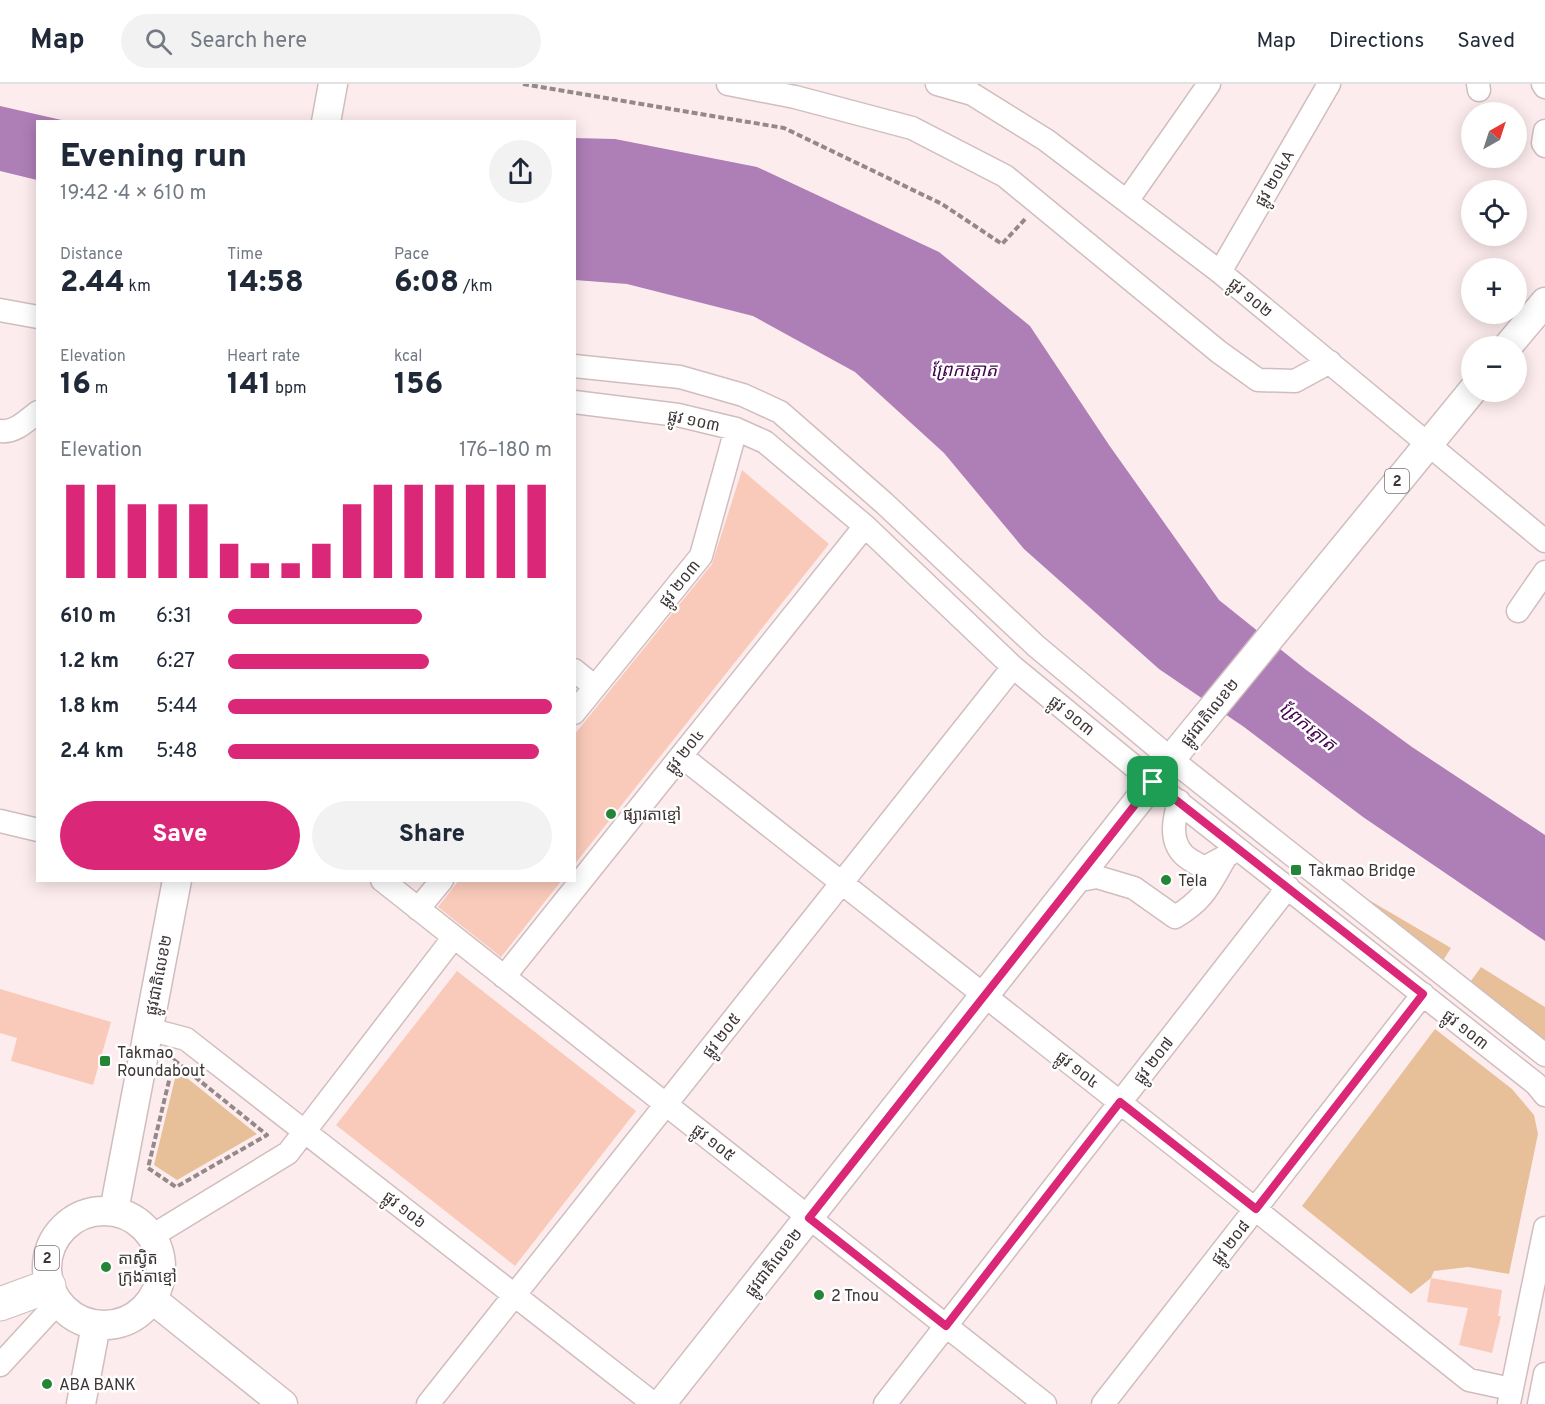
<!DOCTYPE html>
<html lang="en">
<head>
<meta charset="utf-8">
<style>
  :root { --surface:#fff; --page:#f2f2f3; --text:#1f2937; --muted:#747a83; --line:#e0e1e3; --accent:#db2777 }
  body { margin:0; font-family:Overpass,"Noto Sans Khmer",sans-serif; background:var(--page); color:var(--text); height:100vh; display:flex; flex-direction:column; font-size:22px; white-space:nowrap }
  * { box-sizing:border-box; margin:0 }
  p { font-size:20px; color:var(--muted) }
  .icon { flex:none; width:33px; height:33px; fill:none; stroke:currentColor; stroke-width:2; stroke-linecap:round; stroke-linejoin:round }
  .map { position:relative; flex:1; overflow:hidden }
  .side { position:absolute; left:36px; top:36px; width:540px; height:762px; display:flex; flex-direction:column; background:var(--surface); border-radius:0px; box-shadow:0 3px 15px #0003 }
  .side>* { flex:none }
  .needle { width:39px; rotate:39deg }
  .buttons { position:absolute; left:1461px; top:18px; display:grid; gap:12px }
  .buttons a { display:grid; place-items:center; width:66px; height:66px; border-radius:50%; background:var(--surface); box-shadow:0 3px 15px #0003; font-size:30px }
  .pin { position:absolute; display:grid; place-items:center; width:51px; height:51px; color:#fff; margin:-26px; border-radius:12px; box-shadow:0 3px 9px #0006 }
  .round { display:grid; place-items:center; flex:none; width:63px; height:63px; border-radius:32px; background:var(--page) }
  .headline { display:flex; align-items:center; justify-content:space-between; height:102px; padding:0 24px }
  h1 { font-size:33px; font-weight:800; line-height:45px }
  .stats { display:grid; grid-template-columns:repeat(3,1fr); gap:9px; height:102px; padding:6px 24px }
  .stats div { display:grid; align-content:center }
  .stats b { font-size:30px; font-weight:800 }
  .stats small { font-size:16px; font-weight:400 }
  .stats p { font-size:16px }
  .chart { height:168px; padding:12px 24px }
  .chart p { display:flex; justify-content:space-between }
  .chart svg { width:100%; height:108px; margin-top:6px; stroke:var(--accent); stroke-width:6 }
  .cta { display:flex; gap:12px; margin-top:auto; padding:12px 24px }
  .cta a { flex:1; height:69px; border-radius:36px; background:var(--accent); color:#fff; font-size:24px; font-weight:800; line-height:69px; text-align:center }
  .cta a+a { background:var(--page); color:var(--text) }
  ul { padding:0 24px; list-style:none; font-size:20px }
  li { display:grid; grid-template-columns:96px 72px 1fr; align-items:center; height:45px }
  li i { height:15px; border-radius:8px; background:var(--accent) }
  header { display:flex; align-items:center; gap:36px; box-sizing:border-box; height:84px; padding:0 30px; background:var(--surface); border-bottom:2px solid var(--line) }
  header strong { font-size:28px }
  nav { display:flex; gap:33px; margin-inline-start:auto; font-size:21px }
  .search { width:420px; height:54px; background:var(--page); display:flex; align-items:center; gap:15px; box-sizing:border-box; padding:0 21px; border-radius:33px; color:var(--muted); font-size:22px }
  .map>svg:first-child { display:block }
  .green { fill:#e7c09a }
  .water { fill:#ae7eb7 }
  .building { fill:#f9cab9 }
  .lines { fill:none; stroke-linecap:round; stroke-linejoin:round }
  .minor-casing { stroke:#d1bdbe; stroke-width:25 }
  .major-casing { stroke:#d1bdbe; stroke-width:31 }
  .highway-casing { stroke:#d1bdbe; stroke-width:35 }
  .path { stroke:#948889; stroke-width:4; stroke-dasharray:6 3; stroke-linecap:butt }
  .minor { stroke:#fff; stroke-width:22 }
  .major { stroke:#fff; stroke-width:28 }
  .highway { stroke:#fff; stroke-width:33 }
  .route-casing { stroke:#fff; stroke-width:12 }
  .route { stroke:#db2777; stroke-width:8 }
  .poi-dot { fill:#258537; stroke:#fefefe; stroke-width:2 }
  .labels { text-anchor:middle; stroke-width:5; stroke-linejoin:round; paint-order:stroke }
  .shield { fill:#fefefe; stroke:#777171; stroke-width:1.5 }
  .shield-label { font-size:15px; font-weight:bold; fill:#3d3535 }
  .street-label { font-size:16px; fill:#3d3535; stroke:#fefefe }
  .poi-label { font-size:16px; fill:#3d3535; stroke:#fefefe; text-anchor:start }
  .water-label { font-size:18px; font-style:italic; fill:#43044e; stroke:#fefefe }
</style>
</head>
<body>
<header>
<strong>Map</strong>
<div class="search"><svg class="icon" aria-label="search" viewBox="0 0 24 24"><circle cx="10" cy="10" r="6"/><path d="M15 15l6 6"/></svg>Search here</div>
<nav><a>Map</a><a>Directions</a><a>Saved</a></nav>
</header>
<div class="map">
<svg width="1545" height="1320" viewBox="0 0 1545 1320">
  <rect width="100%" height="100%" fill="#fdeced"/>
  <!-- green -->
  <path class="green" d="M1345,802l106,62 -9,14z
    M1481,883l64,40v35l-77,-57z
    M1435,945l77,60 22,26 4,19 -29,140 -41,-7 -34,4 -3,7 -20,16 -109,-88z
    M177,986l80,64 -80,46 -23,-15z"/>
  <!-- water -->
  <path class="water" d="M0,22l66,15 -28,1 -1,58 -37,-9z
    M574,54l41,1 142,28 182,85 91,74 79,119 110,155 86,69 107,78 133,88v106l-182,-124 -119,-90 -85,-58 -135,-120 -80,-96 -89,-81 -102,-56 -126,-32 -52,-4z"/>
  <!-- building -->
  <path class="building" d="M742,386l87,74 -255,321v-130l138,-171z
    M459,796h103l-61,77 -63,-50z
    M457,887l179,140 -121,155 -179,-141z
    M0,905l111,33 -18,63 -82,-24 6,-23 -17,-5z
    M1431,1194l71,12 -4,26h3l-9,37 -33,-8 9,-37 -41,-6z"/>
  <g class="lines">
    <!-- minor casing -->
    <g class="minor-casing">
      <path id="minor" d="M728,0l67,13 117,31 93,48 214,176 39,28 37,1 35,-19
        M937,0l35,10 74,46 174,132 325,269
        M1478,0l1,6
        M1543,0l2,3
        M1545,47l-2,12 2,3
        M1127,117l82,-117
        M1220,188l109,-188
        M0,226l38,7
        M574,282l106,11 63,18 37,17 104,91 152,143 135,113 374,296
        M574,318l104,13 58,14 29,13 100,84 148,141 140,115 383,302 9,11
        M0,347c15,2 26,-10 38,-19
        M1518,527l27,-39
        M574,586l21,17
        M574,629l127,-157 35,-127
        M681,672l574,453 214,171 42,9
        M1179,717c-5,18 -10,39 5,54 5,5 14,9 20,13l26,-14
        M0,737l38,9
        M382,796l663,524
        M1075,797l22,-4 37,11 41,29c29,-17 34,-31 50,-59
        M418,825l24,-29
        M504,893l361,-451
        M148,945l38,10 468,365
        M152,1152l136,-83 166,-216
        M0,1281l58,-63
        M1509,1319l36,-175
        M428,1320l585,-737
        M885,1320l403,-517
        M1103,1320l320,-410
        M1539,1320l6,-30"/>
    </g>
    <!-- major casing -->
    <g class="major-casing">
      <path id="major" d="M326,38l7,-38
        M1508,262l37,-44
        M47 1184a57 57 0 1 1 114 0a57 57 0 1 1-114 0Z
        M114,1127l63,-331
        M152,1215l131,105
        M81,1320l15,-79
        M661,1320l519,-656 292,-357"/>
    </g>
    <!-- highway casing -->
    <g class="highway-casing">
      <path id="highway" d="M0,1220l49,-18"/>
    </g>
    <!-- path -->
    <path class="path" d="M523,0l261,44 158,76 60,40 25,-27
      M174,976l93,75 -91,52 -28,-19z"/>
    <!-- minor -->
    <use href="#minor" class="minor"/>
    <!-- major -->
    <use href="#major" class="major"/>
    <!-- highway -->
    <use href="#highway" class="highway"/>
  </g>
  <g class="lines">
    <!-- route casing -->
    <g class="route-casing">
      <path id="route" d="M1153,698l270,212 -167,215 -136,-107 -174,224 -137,-108z"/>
    </g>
    <!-- route -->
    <use href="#route" class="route"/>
  </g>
  <!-- markers -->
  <g class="poi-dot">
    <circle cx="611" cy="730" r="6"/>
    <rect x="1290" y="780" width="12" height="12" rx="3"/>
    <circle cx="1166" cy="796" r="6"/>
    <rect x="99" y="971" width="12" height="12" rx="3"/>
    <circle cx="106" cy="1183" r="6"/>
    <circle cx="819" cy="1211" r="6"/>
    <circle cx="47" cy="1300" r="6"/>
  </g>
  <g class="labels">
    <!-- shield labels -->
    <g class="shield">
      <rect x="1385" y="385" width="24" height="24" rx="4.5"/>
      <rect x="35" y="1162" width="24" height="24" rx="4.5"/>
    </g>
    <g class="shield-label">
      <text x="1397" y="402">2</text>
      <text x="47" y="1179">2</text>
    </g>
    <!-- street labels -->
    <g class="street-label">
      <text transform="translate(1274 94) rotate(-60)" y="6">ផ្លូវ ២០៤A</text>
      <text transform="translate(1251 213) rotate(40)" y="6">ផ្លូវ ១០២</text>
      <text transform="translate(694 336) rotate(12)" y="6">ផ្លូវ ១០៣</text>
      <text transform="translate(679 499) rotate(-51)" y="6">ផ្លូវ ២០៣</text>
      <text transform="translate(1209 628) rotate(-51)" y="6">ផ្លូវជាតិលេខ២</text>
      <text transform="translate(1072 631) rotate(39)" y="6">ផ្លូវ ១០៣</text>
      <text transform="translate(684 667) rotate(-51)" y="6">ផ្លូវ ២០៤</text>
      <text transform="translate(158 891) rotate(-79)" y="6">ផ្លូវជាតិលេខ២</text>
      <text transform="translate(1466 945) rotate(38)" y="6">ផ្លូវ ១០៣</text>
      <text transform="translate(721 951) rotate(-52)" y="6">ផ្លូវ ២០៥</text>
      <text transform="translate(1153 976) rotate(-52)" y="6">ផ្លូវ ២០៧</text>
      <text transform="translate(1078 985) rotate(38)" y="6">ផ្លូវ ១០៤</text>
      <text transform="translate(714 1058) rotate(38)" y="6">ផ្លូវ ១០៥</text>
      <text transform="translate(405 1125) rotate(38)" y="6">ផ្លូវ ១០៦</text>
      <text transform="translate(1230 1158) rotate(-52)" y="6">ផ្លូវ ២០៨</text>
      <text transform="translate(773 1178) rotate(-52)" y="6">ផ្លូវជាតិលេខ២</text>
    </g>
    <!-- poi labels -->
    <g class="poi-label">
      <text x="623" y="736">ផ្សារតាខ្មៅ</text>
      <text x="1308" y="792">Takmao Bridge</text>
      <text x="1178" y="802">Tela</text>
      <text x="117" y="974">Takmao<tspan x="117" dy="18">Roundabout</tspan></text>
      <text x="118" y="1180">តាស្វុិត<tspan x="118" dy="18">ក្រុងតាខ្មៅ</tspan></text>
      <text x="831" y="1217">2 Tnou</text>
      <text x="59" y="1306">ABA BANK</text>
    </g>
    <!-- water labels -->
    <g class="water-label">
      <text x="964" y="292">ព្រែកត្នោត</text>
      <text transform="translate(1308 642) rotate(39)" y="6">ព្រែកត្នោត</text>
    </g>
  </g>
</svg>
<div class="buttons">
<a><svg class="needle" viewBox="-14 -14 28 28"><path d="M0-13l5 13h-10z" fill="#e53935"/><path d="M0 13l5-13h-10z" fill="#747a83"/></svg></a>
<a><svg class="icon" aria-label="locate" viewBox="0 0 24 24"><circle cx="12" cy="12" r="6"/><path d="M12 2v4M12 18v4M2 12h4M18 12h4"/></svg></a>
<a>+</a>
<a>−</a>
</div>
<div class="pin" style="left:1153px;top:698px;background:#1e9e55"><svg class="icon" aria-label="arrive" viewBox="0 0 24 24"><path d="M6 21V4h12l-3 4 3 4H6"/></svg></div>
<section class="side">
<div class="headline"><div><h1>Evening run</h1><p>19:42 · 4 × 610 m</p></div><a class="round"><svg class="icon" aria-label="share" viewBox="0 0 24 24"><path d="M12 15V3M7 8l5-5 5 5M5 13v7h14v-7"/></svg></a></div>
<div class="stats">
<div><p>Distance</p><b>2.44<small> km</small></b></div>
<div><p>Time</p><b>14:58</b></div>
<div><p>Pace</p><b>6:08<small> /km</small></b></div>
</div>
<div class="stats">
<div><p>Elevation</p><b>16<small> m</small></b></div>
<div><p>Heart rate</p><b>141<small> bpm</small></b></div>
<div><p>kcal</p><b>156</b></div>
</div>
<div class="chart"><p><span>Elevation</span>176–180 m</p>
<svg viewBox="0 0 160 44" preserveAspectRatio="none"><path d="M5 44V6M15 44V6M25 44V14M35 44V14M45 44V14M55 44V30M65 44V38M75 44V38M85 44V30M95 44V14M105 44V6M115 44V6M125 44V6M135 44V6M145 44V6M155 44V6"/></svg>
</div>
<ul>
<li><b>610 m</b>6:31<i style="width:60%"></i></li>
<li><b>1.2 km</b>6:27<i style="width:62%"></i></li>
<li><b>1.8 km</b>5:44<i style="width:100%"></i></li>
<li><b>2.4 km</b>5:48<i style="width:96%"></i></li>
</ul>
<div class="cta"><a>Save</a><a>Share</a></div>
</section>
</div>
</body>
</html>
